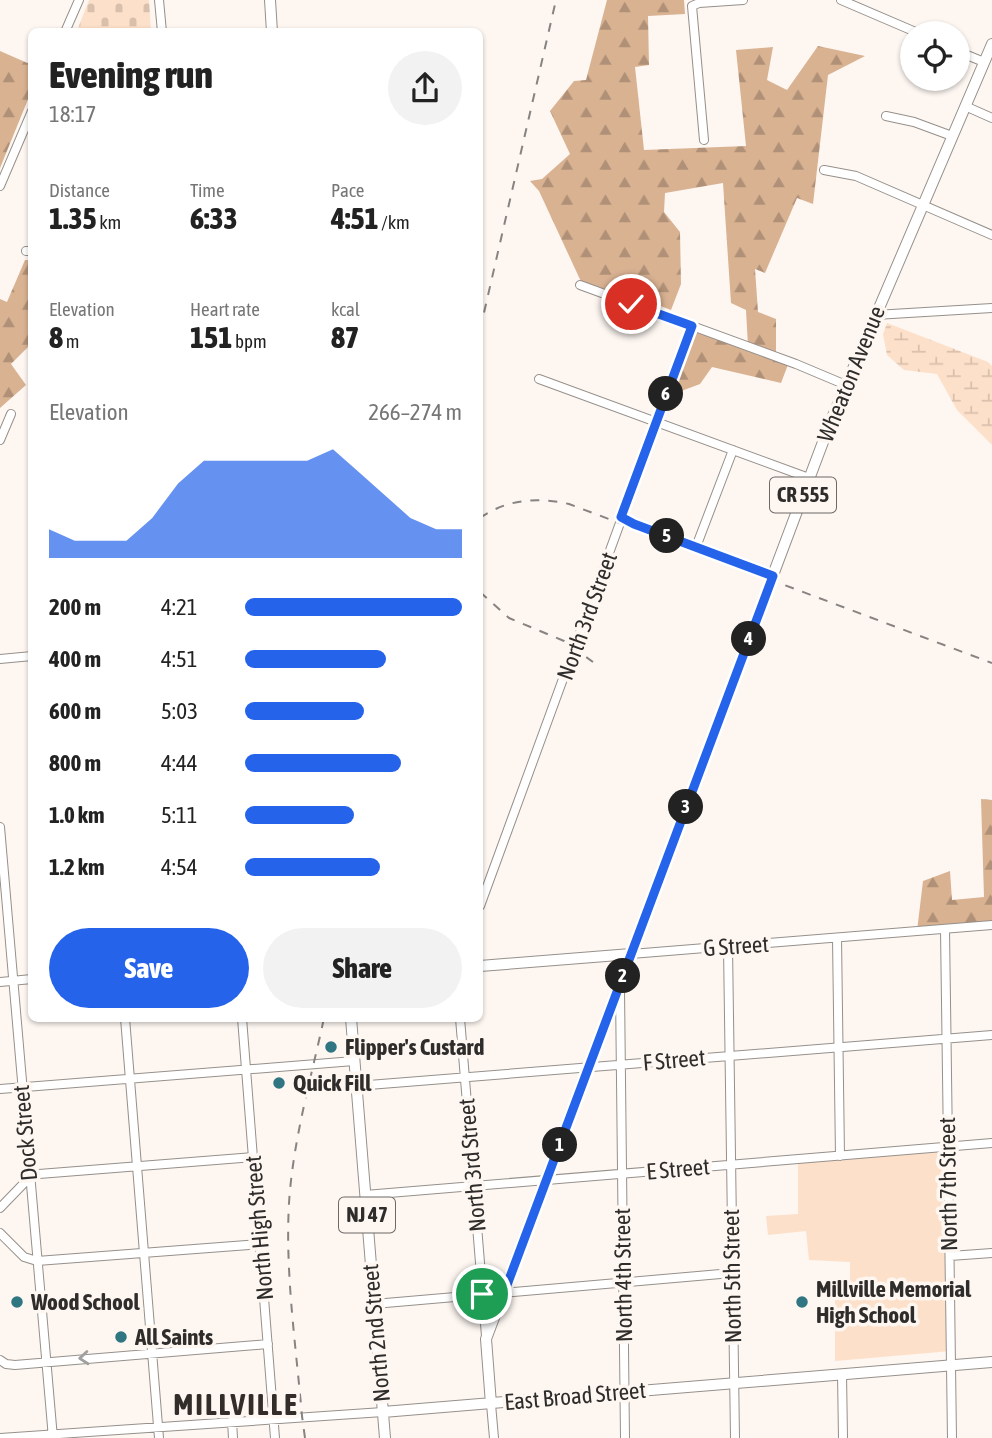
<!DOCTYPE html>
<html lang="en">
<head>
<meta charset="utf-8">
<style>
  :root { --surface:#fff; --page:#f2f2f2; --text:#222; --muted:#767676; --accent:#2563eb }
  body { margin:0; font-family:"Asap Condensed",sans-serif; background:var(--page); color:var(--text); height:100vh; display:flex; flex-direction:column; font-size:26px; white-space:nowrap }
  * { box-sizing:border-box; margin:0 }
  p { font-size:23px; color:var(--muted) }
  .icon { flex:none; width:38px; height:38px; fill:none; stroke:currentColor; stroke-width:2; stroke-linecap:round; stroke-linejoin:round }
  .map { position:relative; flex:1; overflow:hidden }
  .drawer { position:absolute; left:28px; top:28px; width:455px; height:994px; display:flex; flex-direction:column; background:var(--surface); border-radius:10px; box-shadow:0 2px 5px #0004 }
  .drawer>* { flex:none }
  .buttons { position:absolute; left:900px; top:21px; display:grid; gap:14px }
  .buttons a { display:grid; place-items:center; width:70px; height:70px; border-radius:50%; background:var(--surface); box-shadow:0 2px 5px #0004; font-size:35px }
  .pin { position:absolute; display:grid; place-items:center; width:60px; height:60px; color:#fff; margin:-30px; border:4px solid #fff; border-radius:50%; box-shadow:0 2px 7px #0007 }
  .km { position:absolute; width:35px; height:35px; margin:-18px; border-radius:50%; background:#222; color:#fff; font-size:19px; line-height:35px; text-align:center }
  .round { display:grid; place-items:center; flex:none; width:74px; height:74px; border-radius:37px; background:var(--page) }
  .headline { display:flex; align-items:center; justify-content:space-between; height:119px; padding:0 21px }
  h1 { font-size:38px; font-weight:800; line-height:52px }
  .metrics { display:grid; grid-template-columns:repeat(3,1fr); gap:10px; height:119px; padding:7px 21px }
  .metrics div { display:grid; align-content:center }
  .metrics b { font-size:30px; font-weight:800 }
  .metrics small { font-size:19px; font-weight:400 }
  .metrics p { font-size:19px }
  .chart { height:196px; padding:14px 21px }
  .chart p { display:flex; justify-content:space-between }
  .chart svg { width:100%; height:126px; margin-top:7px; fill:var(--accent); opacity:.7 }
  .action { display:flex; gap:14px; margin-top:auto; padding:14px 21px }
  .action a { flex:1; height:80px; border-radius:42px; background:var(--accent); color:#fff; font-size:28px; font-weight:800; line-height:80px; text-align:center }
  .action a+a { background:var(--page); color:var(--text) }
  ul { padding:0 21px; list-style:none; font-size:23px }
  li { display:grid; grid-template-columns:112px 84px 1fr; align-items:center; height:52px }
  li i { height:18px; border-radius:9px; background:var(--accent) }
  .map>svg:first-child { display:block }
  .green { fill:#fde0c9 }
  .forest { fill:url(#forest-firs) }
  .wetland { fill:url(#wetland-marsh) }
  .cemetery { fill:url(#cemetery-stones) }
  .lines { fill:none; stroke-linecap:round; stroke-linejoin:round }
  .minor-casing { stroke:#96908b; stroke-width:10 }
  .major-casing { stroke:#96908b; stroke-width:12 }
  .minor { stroke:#fff; stroke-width:8 }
  .major { stroke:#fff; stroke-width:10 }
  .rail { stroke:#878380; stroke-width:2; stroke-dasharray:9 9; stroke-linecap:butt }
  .oneway { stroke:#a1a0a0 }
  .route-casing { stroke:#fff; stroke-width:14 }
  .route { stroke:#2563eb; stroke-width:9 }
  .poi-dot { fill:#2f7582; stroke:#fdf6f1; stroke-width:2.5 }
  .labels { text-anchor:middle; stroke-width:7; stroke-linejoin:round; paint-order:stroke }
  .shield { fill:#fdf6f1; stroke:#6d6966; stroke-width:2 }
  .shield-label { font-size:21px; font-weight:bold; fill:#2f2d2b }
  .street-label { font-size:23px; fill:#2f2d2b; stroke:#fdf6f1 }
  .poi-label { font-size:23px; font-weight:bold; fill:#2f2d2b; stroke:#fdf6f1; text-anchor:start }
  .district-label { font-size:30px; font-weight:bold; letter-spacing:2px; fill:#322d29; stroke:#fdf6f1 }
</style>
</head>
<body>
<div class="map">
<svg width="992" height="1438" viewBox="0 0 992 1438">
  <defs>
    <pattern id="forest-firs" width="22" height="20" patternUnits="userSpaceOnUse" patternTransform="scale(1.75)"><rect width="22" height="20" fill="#d9b292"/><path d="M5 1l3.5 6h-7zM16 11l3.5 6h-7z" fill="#b09177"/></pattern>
    <pattern id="wetland-marsh" width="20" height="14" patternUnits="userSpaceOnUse" patternTransform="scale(1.75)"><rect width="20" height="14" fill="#fde0c9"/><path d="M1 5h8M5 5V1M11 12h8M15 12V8" fill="none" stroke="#d9c0ad"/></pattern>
    <pattern id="cemetery-stones" width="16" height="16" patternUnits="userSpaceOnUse" patternTransform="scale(1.75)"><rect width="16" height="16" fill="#fde0c9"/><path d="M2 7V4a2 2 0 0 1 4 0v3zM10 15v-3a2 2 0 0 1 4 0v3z" fill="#d9c0ad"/></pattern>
  </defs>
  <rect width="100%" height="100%" fill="#fdf6f1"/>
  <!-- green -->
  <path class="green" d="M948,1148l3,203 -116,10v-69l15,-1v-29l-41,-2 -3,-29 -38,4 -2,-19 32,-2v-52z"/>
  <!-- forest -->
  <path class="forest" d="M607,0h77l1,14 -37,2 1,49 -14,2 9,83 102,-4 -10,-96 37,-3 -6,33 20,10 31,-44 47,10 -37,19 -15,129 -16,-6 -32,75 -10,-4 3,43 18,7v38l13,5 -8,21 -69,-16 -12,17 -32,12 27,-69 53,19 -2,-36 -15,-7 -8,-120 -58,10 -1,19 16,20 1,52 -10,26 -18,-7 -3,7 -66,-22 -45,-97 -9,-10 12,-2 28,-25 -20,-43 24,-30 12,-1z
    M0,51l32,14 -1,27 -31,76z
    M25,260h6v84l-20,20 15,21 -26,23v-109l7,3z
    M981,799l11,1v125l-75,6 6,-50 27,-10 2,29 32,-3z"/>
  <!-- wetland -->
  <path class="wetland" d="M887,323l101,39 4,4v79l-35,-35 -20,-36 -33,-4 -17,-15 -4,-21z"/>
  <!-- cemetery -->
  <path class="cemetery" d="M89,0h60l2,31h-74z"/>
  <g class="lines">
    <!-- minor casing -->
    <g class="minor-casing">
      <path id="minor" d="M159,0l3,32
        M841,0l77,33
        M65,32l14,-32
        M957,51l27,11
        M965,106l27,12
        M886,116l28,6 38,14
        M704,140l-12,-134 7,-3 44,-3
        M824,170l32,6 136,59
        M0,186l32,-75
        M26,251h6
        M580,285l216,79 50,21
        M875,315l117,-7
        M539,379l270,99
        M0,440l11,-26
        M621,517l13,7 139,52
        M696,547l37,-97
        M0,659l32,-3
        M0,827l53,611
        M480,906l212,-580
        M945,929l7,509
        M837,938l3,218
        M728,946l7,492
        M631,954l361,-29
        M0,982l32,-3
        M620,990l5,448
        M125,1018l34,420
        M242,1018l33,420
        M460,1018l26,318
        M356,1086l636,-51
        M0,1089l354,-28
        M365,1195l627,-52
        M0,1208l29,-30 10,-4 215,-17
        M0,1233l24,24 13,4 224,-17
        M950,1256l42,-3
        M374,1304l358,-31
        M0,1360l6,4 9,1 253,-21
        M842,1374l1,64
        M491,1404l3,34
        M232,1421l1,17
        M0,1438l383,-26"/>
    </g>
    <!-- major casing -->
    <g class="major-casing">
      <path id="major" d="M270,0l2,32
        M480,966l151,-12
        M351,1018l34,420
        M491,1404l-5,-65 346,-921 160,-374
        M383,1412l609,-50"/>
    </g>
    <!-- minor -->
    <use href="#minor" class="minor"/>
    <!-- major -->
    <use href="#major" class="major"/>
    <!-- rail -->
    <path class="rail" d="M480,330l76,-330
      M480,518c27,-19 57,-21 89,-14l423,159
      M480,592l29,26 55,23 29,21
      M305,1438l-3,-22c-6,-70 -17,-143 -13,-213 4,-63 22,-124 35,-185"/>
  </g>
  <!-- one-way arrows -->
  <defs><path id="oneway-chevron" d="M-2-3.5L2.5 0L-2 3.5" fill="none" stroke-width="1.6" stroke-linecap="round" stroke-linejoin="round" transform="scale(1.75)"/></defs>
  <use class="oneway" href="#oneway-chevron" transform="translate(84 1358) rotate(175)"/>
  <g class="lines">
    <!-- route casing -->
    <g class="route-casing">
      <path id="route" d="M482,1294l22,-1 269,-717 -139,-52 -13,-7 71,-191 -61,-22"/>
    </g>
    <!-- route -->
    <use href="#route" class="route"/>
  </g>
  <!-- markers -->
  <g class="poi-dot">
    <circle cx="331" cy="1047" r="7"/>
    <circle cx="279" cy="1083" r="7"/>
    <circle cx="17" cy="1302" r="7"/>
    <circle cx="802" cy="1302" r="7"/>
    <circle cx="121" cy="1337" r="7"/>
  </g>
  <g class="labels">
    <!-- shield labels -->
    <g class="shield">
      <rect x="770" y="477.5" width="66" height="35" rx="5"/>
      <rect x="339" y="1197.5" width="56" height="35" rx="5"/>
    </g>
    <g class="shield-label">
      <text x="803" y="502">CR 555</text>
      <text x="367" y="1222">NJ 47</text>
    </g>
    <!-- street labels -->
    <g class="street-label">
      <text transform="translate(851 374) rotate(-68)" y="8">Wheaton Avenue</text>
      <text transform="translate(587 616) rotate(-70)" y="8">North 3rd Street</text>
      <text transform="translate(736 946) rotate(-4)" y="8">G Street</text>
      <text transform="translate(674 1060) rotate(-5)" y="8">F Street</text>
      <text transform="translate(25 1133) rotate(-95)" y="8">Dock Street</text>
      <text transform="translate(472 1165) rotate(-95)" y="8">North 3rd Street</text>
      <text transform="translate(678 1169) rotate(-5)" y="8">E Street</text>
      <text transform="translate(948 1184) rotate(-91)" y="8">North 7th Street</text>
      <text transform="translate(259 1228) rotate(-95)" y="8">North High Street</text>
      <text transform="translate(623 1275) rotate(-91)" y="8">North 4th Street</text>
      <text transform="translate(732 1276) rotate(-91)" y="8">North 5th Street</text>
      <text transform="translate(376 1333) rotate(-95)" y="8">North 2nd Street</text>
      <text transform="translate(575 1396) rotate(-5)" y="8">East Broad Street</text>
    </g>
    <!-- poi labels -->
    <g class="poi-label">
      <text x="345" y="1055">Flipper's Custard</text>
      <text x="293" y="1091">Quick Fill</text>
      <text x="816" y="1297">Millville Memorial<tspan x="816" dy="26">High School</tspan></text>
      <text x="31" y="1310">Wood School</text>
      <text x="135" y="1345">All Saints</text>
    </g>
    <!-- district labels -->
    <g class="district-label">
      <text x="236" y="1415">MILLVILLE</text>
    </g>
  </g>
</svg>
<div class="buttons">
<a><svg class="icon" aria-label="locate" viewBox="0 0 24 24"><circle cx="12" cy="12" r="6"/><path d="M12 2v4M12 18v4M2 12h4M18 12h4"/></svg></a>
</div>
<div class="pin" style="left:482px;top:1294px;background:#1e9e55"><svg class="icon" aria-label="arrive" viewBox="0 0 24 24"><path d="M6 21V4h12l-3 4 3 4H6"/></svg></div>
<div class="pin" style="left:631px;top:304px;background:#d93025"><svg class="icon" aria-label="check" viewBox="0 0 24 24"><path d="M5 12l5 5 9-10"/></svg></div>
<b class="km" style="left:560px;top:1145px">1</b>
<b class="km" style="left:623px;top:976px">2</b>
<b class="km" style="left:686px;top:807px">3</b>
<b class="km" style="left:749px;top:639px">4</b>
<b class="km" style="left:667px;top:536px">5</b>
<b class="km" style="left:666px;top:394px">6</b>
<section class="drawer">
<div class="headline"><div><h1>Evening run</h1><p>18:17</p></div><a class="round"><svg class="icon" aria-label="share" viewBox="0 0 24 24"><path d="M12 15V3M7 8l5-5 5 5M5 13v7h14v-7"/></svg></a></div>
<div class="metrics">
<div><p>Distance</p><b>1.35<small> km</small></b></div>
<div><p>Time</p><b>6:33</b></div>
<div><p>Pace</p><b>4:51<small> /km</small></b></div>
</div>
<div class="metrics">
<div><p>Elevation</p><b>8<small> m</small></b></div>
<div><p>Heart rate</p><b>151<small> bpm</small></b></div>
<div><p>kcal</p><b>87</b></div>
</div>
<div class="chart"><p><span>Elevation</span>266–274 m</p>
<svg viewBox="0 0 160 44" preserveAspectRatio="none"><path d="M0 44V34L10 38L20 38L30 38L40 30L50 18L60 10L70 10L80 10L90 10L100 10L110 6L120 14L130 22L140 30L150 34L160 34V44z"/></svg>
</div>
<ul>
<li><b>200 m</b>4:21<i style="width:100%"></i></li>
<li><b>400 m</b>4:51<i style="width:65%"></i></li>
<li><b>600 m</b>5:03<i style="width:55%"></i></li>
<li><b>800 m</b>4:44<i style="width:72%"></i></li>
<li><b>1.0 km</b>5:11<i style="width:50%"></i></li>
<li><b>1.2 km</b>4:54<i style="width:62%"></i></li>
</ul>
<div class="action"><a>Save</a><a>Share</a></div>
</section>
</div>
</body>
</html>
